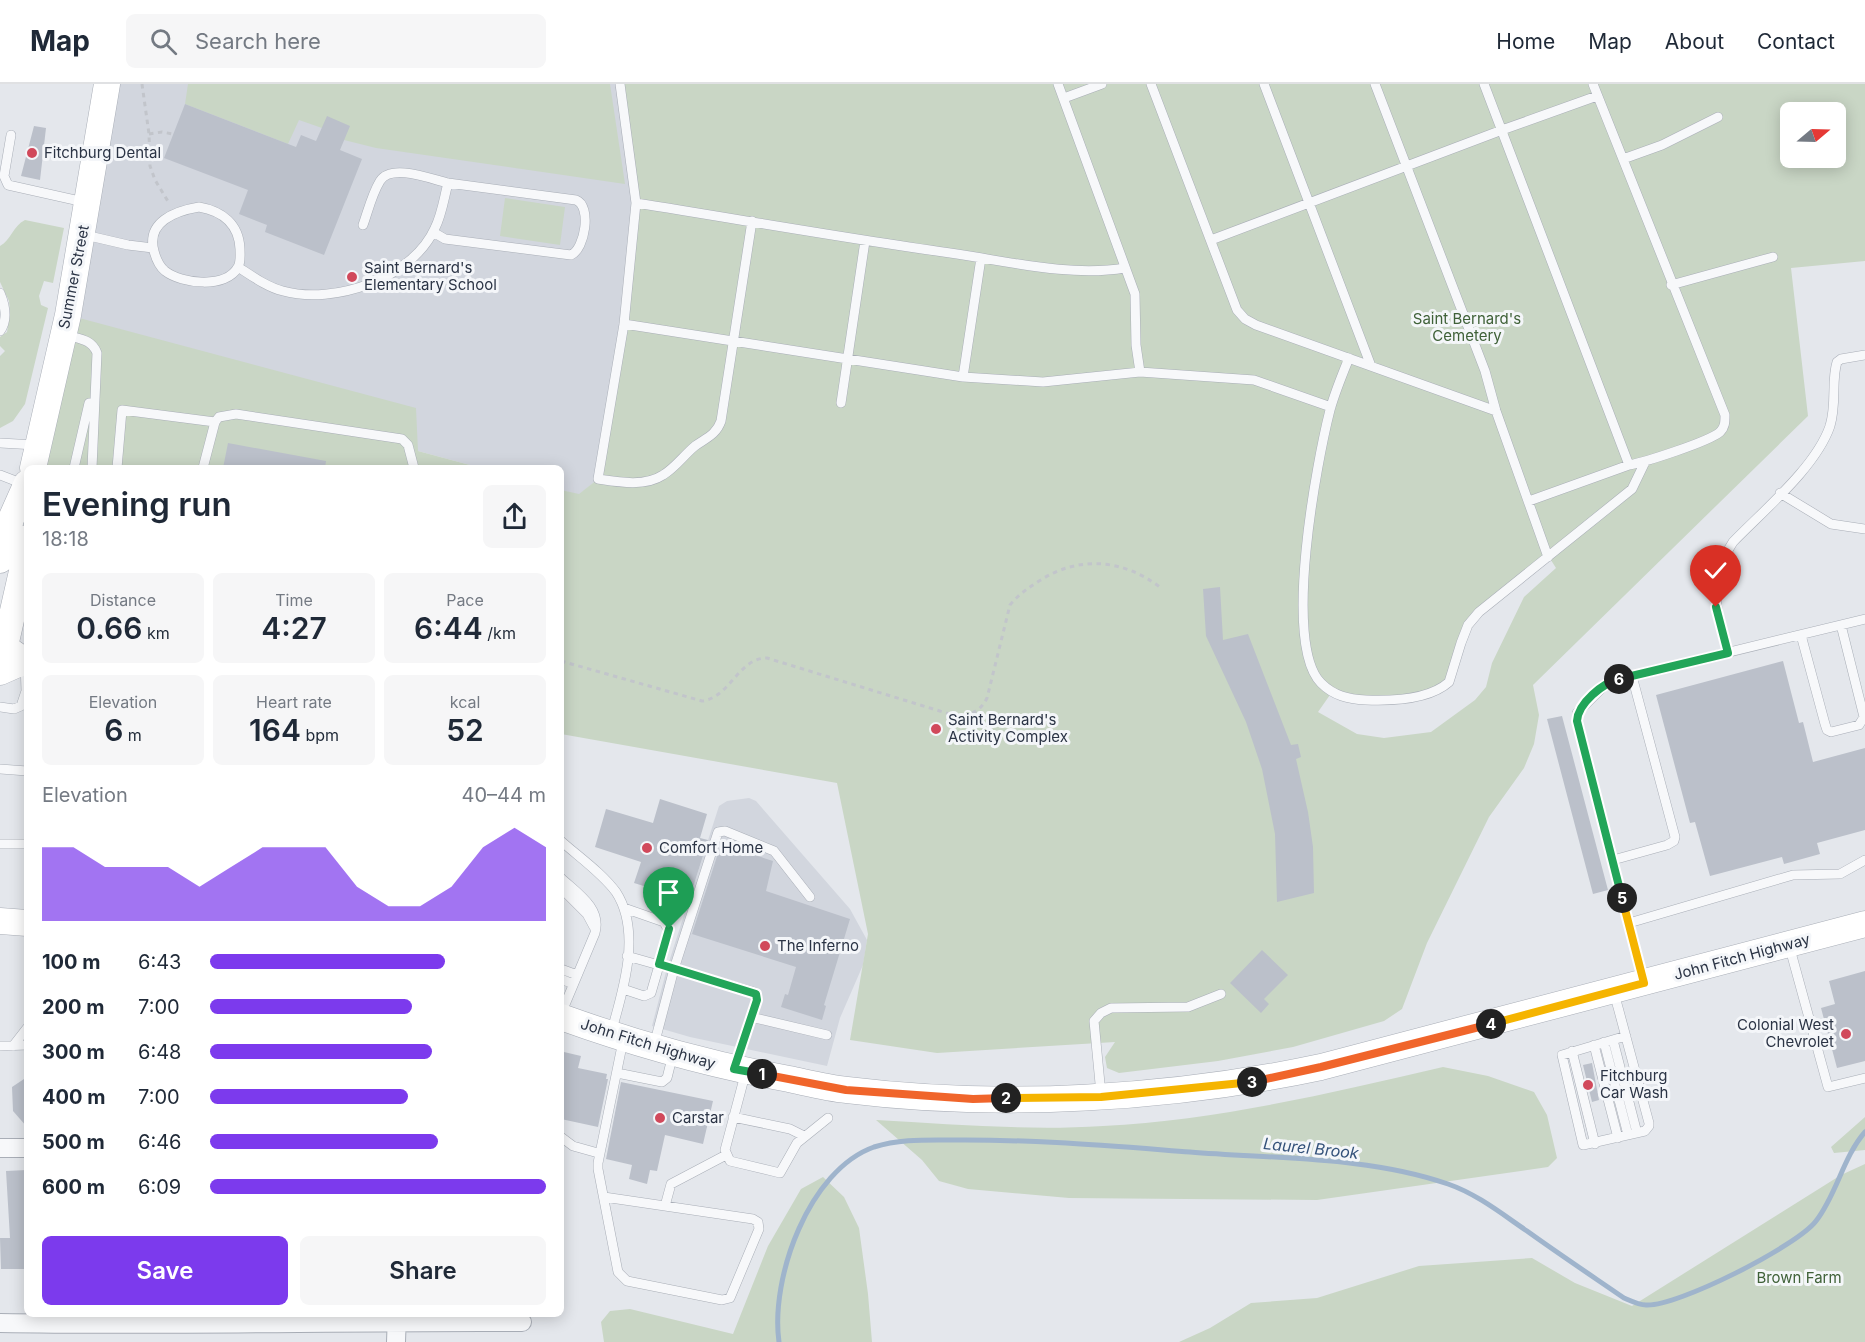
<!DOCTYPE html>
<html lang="en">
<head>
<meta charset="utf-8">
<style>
  :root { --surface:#fff; --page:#f6f6f7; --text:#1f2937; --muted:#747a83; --line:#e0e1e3; --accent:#7c3aed }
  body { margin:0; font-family:Inter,sans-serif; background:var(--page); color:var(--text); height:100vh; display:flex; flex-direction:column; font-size:22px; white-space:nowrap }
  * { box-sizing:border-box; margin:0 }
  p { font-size:20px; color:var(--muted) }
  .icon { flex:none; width:33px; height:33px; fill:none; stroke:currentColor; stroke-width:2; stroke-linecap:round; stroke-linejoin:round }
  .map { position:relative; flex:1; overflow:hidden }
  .side { position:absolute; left:24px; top:381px; width:540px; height:852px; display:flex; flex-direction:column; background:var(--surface); border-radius:9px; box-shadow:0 3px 15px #0003 }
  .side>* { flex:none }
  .needle { width:39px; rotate:71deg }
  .buttons { position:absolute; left:1780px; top:18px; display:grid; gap:12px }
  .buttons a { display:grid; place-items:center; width:66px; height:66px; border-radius:9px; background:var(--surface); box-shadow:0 3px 15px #0003; font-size:30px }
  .pin { position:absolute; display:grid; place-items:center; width:51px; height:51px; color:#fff; margin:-62px -26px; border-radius:50% 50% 50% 0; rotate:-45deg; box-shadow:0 0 6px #0007 }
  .pin .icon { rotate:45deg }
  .km { position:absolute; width:30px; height:30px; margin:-15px; border-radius:50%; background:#222; color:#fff; font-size:16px; line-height:30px; text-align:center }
  .round { display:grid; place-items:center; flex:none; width:63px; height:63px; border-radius:9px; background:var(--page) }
  .headline { display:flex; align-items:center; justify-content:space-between; height:102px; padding:0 18px }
  h1 { font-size:33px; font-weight:600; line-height:45px }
  .stats { display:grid; grid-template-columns:repeat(3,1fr); gap:9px; height:102px; padding:6px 18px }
  .stats div { display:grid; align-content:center; border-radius:9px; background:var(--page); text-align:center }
  .stats b { font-size:30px; font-weight:600 }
  .stats small { font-size:16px; font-weight:400 }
  .stats p { font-size:16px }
  .chart { height:168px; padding:12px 18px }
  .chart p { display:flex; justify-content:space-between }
  .chart svg { width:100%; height:108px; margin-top:6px; fill:var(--accent); opacity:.7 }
  .action { display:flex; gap:12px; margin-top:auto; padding:12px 18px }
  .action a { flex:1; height:69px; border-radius:9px; background:var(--accent); color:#fff; font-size:24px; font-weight:600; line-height:69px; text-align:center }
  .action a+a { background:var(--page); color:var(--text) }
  ul { padding:0 18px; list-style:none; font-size:20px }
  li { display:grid; grid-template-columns:96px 72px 1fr; align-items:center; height:45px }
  li i { height:15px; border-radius:8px; background:var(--accent) }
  header { display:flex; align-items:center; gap:36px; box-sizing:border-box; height:84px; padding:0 30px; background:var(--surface); border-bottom:2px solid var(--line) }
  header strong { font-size:28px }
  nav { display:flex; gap:33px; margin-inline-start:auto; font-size:21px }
  .search { width:420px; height:54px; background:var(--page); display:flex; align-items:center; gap:15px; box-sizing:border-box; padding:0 21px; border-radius:9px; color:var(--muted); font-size:22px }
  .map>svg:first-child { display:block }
  .built { fill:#d2d6de }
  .green { fill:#c9d6c5; fill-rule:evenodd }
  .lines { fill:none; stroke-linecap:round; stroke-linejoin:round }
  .stream { stroke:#9fb4cc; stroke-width:5 }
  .building { fill:#bbc0ca }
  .lane-casing { stroke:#a9aeb7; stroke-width:10 }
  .street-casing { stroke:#a9aeb7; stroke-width:20 }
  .secondary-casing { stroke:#a9aeb7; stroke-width:27 }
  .path { stroke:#c2c5cb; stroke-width:3; stroke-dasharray:4.5 4.5; stroke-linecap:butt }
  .lane { stroke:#f7f8fa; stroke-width:9 }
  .street { stroke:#f7f8fa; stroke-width:18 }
  .secondary { stroke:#fff; stroke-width:26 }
  .split-1-casing { stroke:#fff; stroke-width:12 }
  .split-2-casing { stroke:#fff; stroke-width:12 }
  .split-3-casing { stroke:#fff; stroke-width:12 }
  .split-4-casing { stroke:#fff; stroke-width:12 }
  .split-5-casing { stroke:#fff; stroke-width:12 }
  .split-6-casing { stroke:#fff; stroke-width:12 }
  .split-7-casing { stroke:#fff; stroke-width:12 }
  .split-1 { stroke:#22a559; stroke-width:8 }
  .split-2 { stroke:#f0652b; stroke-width:8 }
  .split-3 { stroke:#f5b400; stroke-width:8 }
  .split-4 { stroke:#f0652b; stroke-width:8 }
  .split-5 { stroke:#f5b400; stroke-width:8 }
  .split-6 { stroke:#22a559; stroke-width:8 }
  .split-7 { stroke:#22a559; stroke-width:8 }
  .poi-dot { fill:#d1495b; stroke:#f4f6f9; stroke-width:2 }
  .labels { text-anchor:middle; stroke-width:6; stroke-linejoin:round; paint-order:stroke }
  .poi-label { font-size:15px; fill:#2b3445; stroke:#f4f6f9; text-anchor:start }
  .street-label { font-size:15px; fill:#2b3445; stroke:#f4f6f9 }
  .park-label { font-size:15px; fill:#3f6138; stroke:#f4f6f9 }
  .water-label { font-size:16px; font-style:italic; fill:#34527a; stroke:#f4f6f9 }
</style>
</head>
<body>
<header>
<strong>Map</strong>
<div class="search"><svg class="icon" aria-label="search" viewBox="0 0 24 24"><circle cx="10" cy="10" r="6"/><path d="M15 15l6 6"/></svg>Search here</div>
<nav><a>Home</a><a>Map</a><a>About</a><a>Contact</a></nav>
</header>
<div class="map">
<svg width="1865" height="1258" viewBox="0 0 1865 1258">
  <rect width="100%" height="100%" fill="#e4e7ec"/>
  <!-- built -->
  <path class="built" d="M107,0h513l16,119 -38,276 -19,16 -18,-5v-22h-80l-63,-17 -350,-136z
    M749,714l7,3 94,108 17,31 -4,25 -23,53 -13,48 -137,-29 -38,-11 15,-58 52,-162 8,-5z"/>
  <!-- green -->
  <path class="green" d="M188,0h422l15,100 -249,-36 -32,-8 -22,-12 -23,-8 -11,24 -103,-40z
    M620,0h1245v177l-74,7 17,148 -275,269 6,30 -5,29 -10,24 -35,49 -62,126 -25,66 -18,12 -91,26 -75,14 -99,12 -12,-5 -2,-11 10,-15 -178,11 -87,-13 18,-106 -31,-151 -276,-49v-244l18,4 19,-15 38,-276zM1791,28h45v46h-45zM1549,473l7,11 -32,29 -32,66 -6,24 -11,13 -44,32 -47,6 -27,-4 -39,-22 14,-20 46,8 65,-13 36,-75z
    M505,114l60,9 -5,38 -60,-9z
    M25,136l39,8 -11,55 -9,-2 -5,15 2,9 7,3 -23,96 -12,17 -13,7v-72l5,-5 -5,-5v-9l7,-5 3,-19 -1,-12 -9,-19v-36c11,-6 13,-20 25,-26z
    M68,231l348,93 2,43 63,17h-448z
    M1443,983l45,9 46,16 13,23 10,43 -9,9 -231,33 -248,-2 -101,-9 -29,-8 -17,-21 -46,-40c75,4 151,11 227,6 115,-6 228,-33 340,-59z
    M1865,1033v33l-31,3 -3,-6z
    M1865,1080v178h-686l31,-14 41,-25 66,-5 102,-32 113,-8 43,25 57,23 209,-131z
    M823,1093l21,20 15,31 9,66 4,48h-268l-3,-20 9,-11 20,-2 103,25 35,-88 33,-57z"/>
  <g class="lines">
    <!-- stream -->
    <path class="stream" d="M779,1258c-9,-64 30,-172 95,-195 25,-8 51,-7 76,-7 80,-1 160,6 240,12 84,7 178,4 258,32 29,10 54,30 79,47 32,23 65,45 97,67 7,3 15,7 22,7 31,2 151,-59 170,-84 21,-27 27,-64 49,-89"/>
  </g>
  <!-- building -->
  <path class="building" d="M185,20l111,43 5,-12 15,6 11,-25 23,10 -10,24 22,9 -38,96 -59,-23 2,-7 -28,-11 9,-24 -84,-32z
    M34,42l12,2 -6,52 -19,-4z
    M228,359l98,18 -1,7h-102z
    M1220,503l3,53 25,-6 43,111 7,-1 3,13 -5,2 12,53 5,35 1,46 -37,9 -2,-68 -13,-65 -16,-47 -40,-86 -3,-47z
    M1783,577l16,62 4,-1 10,40 52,-14v82l-48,13 3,11 -36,10 -2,-7 -72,19 -15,-54 -5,1 -34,-128z
    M1562,632l46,174 -15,4 -46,-175z
    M660,715l47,15 -7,24 8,2 -19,60 -55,-17 7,-21 -46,-15 11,-38 47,14z
    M721,760l52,17 -7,30 84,28 -26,86 2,1 -4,14 -41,-13 4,-13 3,1 8,-28 -104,-33z
    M1262,866l26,25 -24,24 5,5 -8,9 -31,-30z
    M1865,887v90l-28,7 -16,-60 14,-4 -6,-23z
    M564,968l17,4 -3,12 29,6 -1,5h2l-10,48 -37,-8 3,-15h-3v-37z
    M1592,979l7,37 -7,2 -9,-37z
    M27,993v50l-14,-16 -1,-24z
    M621,998l92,19 -10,43 -38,-9 -8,36 -7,-1 -3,14 -18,-5 3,-14 -26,-6z
    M27,1086v99h-26l-1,-31h10l-4,-67z"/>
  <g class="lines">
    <!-- lane casing -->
    <g class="lane-casing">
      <path id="lane" d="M620,0l16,119 -12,121 -26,155c20,3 47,8 65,-4 12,-7 21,-20 32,-29 11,-8 21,-11 26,-25l31,-200
        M1058,0l77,210 1,51 4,27
        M1151,0l86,226 8,9 11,6 240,86
        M1264,0l107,282
        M1375,0l110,287 11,40 52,146
        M1484,0l145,381
        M1064,14l38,-14
        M11,51l-7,41 4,9 76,17
        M1623,75l39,-14 56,-28
        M636,119c107,17 214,36 321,51 54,8 114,23 168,14
        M199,123c23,4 40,17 41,42 0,6 1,13 -2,18 -12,22 -56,17 -73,4 -6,-5 -9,-12 -11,-20 -8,-29 21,-40 45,-44z
        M363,141c5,-14 9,-31 17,-44 11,-18 51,-2 68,2
        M85,151l43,10 25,3
        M1211,156l291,-110 95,-34
        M238,183c14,9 29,20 45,24 51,14 129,-12 152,-63 7,-14 9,-30 13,-45l128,17c16,6 9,49 -5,55l-126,-16 -12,-7
        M1671,201l102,-28
        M0,209c5,12 8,27 0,38
        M624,240l339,53 80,5 97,-10 114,8 77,27
        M66,251c13,4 26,4 31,18l-5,115
        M1349,274c-7,17 -14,34 -19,52 -13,51 -48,234 -9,273 13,13 27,16 45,17 26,1 63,0 83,-18l12,-39 7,-18 11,-13 153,-123 13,-27
        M963,293l18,-119
        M841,319l24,-162
        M0,359l36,2
        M74,384l15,-65
        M117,384l5,-58 93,12
        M203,384l12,-46 4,-5 17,-3 166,25 6,6 6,23
        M0,391l26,10
        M1780,409l51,31 34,5
        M1529,417l100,-36c16,-3 79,-23 91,-33 5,-5 5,-10 5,-17l-132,-331
        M1801,551l24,89 2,6 4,2 28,-7 5,-8 -23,-92
        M1728,569c-12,-43 -21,-71 5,-111 31,-32 83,-75 97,-116 7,-23 1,-45 7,-64l4,-3 24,-4
        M0,623l14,2 7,-3 5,-15 -1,-29
        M0,685l27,2
        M561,757c18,16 41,32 55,51 26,40 7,99 -5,141
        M0,760h27
        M1613,776l54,-15 7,-4 1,-4 -43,-161
        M561,794c16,15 41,30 34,55l-34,81
        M561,804l26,26 7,13
        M1629,839l164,-48 47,-1 25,-14
        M1789,861l39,142 37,-9
        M627,872l127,36 3,8 -22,66
        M561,885l16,6
        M561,895l12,5
        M1643,896l-66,-259v-8l30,-30 8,-3 250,-61
        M623,905l21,7 7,-3 18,-62 -5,-9 -40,-14
        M1614,909l5,18 30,112v3l-4,5 -62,14 -21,-90 64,-19
        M751,933l76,18
        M1613,956l24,93
        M1604,958l24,93
        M654,961l20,-76 44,-137 7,-1 49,20 36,46
        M1594,961l24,93
        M0,962l27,-1
        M13,962l14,-18
        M1572,967l23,93
        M746,987l-21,79 5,11 50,12 17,-30 31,-25
        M617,989l45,9 5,-4 6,-24
        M1101,1010l-7,-73 7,-8 10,-5 77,-1 33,-13
        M733,1033l57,12 14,7
        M561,1053l12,9 25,7
        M604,1113l149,22 5,3 1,7 -29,69 -8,2 -95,-19 -9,-9 -20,-103v-6l25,-122
        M665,1122l6,-22 55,-29"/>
    </g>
    <!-- street casing -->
    <g class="street-casing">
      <path id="street" d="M0,1064h27
        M0,1239c174,3 348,-2 522,-1
        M396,1258l1,-28"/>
    </g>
    <!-- secondary casing -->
    <g class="secondary-casing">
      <path id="secondary" d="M33,384l35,-153 39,-231
        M0,476l11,-41 16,-36
        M0,560l25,17 -25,11
        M0,584l23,-101 4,-29
        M0,837l27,2
        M561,933c75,27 150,48 228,62 19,4 38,9 58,11 154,19 323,9 474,-23l544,-143"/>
    </g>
    <!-- path -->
    <path class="path" d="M142,0l7,50 1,32 5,14 14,23
      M149,50l13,-2 11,2
      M561,577l141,40c29,-4 36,-43 65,-43l189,58c14,0 25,-5 31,-18l23,-93c8,-10 18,-17 29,-24 40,-26 85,-22 122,7"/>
    <!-- lane -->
    <use href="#lane" class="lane"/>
    <!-- street -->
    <use href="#street" class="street"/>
    <!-- secondary -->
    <use href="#secondary" class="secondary"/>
  </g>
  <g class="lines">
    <!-- split-1 casing -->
    <g class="split-1-casing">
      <path id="split-1" d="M669,845l-10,35 97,30 1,6 -23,69 28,5"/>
    </g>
    <!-- split-2 casing -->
    <g class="split-2-casing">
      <path id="split-2" d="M762,990l84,16 127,9 33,-1"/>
    </g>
    <!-- split-3 casing -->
    <g class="split-3-casing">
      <path id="split-3" d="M1006,1014l95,-1 151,-15"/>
    </g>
    <!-- split-4 casing -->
    <g class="split-4-casing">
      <path id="split-4" d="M1252,998l69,-15 170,-43"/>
    </g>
    <!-- split-5 casing -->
    <g class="split-5-casing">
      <path id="split-5" d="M1491,940l153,-41 -22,-85"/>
    </g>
    <!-- split-6 casing -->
    <g class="split-6-casing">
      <path id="split-6" d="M1619,595c-16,4 -41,24 -42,42l45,177"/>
    </g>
    <!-- split-7 casing -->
    <g class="split-7-casing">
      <path id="split-7" d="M1619,595l109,-26 -12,-46"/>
    </g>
    <!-- split-1 -->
    <use href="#split-1" class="split-1"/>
    <!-- split-2 -->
    <use href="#split-2" class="split-2"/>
    <!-- split-3 -->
    <use href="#split-3" class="split-3"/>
    <!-- split-4 -->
    <use href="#split-4" class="split-4"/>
    <!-- split-5 -->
    <use href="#split-5" class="split-5"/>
    <!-- split-6 -->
    <use href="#split-6" class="split-6"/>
    <!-- split-7 -->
    <use href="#split-7" class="split-7"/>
  </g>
  <!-- markers -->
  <g class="poi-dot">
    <circle cx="32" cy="69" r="6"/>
    <circle cx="352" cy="193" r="6"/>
    <circle cx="936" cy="645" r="6"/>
    <circle cx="647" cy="764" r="6"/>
    <circle cx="765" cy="862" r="6"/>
    <circle cx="1846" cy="950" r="6"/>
    <circle cx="1588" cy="1001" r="6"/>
    <circle cx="660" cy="1034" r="6"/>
  </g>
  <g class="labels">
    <!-- poi labels -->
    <g class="poi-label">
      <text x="44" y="74">Fitchburg Dental</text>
      <text x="364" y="189">Saint Bernard's<tspan x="364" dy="17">Elementary School</tspan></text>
      <text x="948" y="641">Saint Bernard's<tspan x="948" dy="17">Activity Complex</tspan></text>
      <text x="659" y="769">Comfort Home</text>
      <text x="777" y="867">The Inferno</text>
      <text x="1834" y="946" text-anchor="end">Colonial West<tspan x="1834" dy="17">Chevrolet</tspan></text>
      <text x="1600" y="997">Fitchburg<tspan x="1600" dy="17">Car Wash</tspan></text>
      <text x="672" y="1039">Carstar</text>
    </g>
    <!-- street labels -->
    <g class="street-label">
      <text transform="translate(74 193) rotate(-79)" y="5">Summer Street</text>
      <text transform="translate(1742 873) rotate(-15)" y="5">John Fitch Highway</text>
      <text transform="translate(648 960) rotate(17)" y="5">John Fitch Highway</text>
    </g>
    <!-- park labels -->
    <g class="park-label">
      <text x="1467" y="240">Saint Bernard's<tspan x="1467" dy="17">Cemetery</tspan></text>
      <text x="1799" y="1199">Brown Farm</text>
    </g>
    <!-- water labels -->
    <g class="water-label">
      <text transform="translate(1311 1064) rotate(6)" y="6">Laurel Brook</text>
    </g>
  </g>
</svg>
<div class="buttons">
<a><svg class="needle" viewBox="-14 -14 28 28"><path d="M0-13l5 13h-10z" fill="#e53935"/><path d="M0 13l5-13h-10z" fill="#747a83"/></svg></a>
</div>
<div class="pin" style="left:669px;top:845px;background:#1e9e55"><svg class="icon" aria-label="arrive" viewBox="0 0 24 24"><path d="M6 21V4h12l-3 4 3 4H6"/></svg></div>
<div class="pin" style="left:1716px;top:523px;background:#d93025"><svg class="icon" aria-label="check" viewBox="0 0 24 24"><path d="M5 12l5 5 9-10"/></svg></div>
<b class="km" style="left:762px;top:990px">1</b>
<b class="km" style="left:1006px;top:1014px">2</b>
<b class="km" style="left:1252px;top:998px">3</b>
<b class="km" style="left:1491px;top:940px">4</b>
<b class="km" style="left:1622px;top:814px">5</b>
<b class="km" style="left:1619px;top:595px">6</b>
<section class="side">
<div class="headline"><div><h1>Evening run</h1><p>18:18</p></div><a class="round"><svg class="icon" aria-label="share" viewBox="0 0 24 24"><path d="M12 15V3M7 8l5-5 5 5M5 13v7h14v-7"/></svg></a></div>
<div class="stats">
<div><p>Distance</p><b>0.66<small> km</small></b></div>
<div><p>Time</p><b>4:27</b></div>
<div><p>Pace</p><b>6:44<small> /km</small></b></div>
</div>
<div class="stats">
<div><p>Elevation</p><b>6<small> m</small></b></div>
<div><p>Heart rate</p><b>164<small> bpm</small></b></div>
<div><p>kcal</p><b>52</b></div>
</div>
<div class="chart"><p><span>Elevation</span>40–44 m</p>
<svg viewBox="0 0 160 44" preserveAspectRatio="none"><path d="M0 44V14L10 14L20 22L30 22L40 22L50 30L60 22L70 14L80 14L90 14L100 30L110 38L120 38L130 30L140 14L150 6L160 14V44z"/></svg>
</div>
<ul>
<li><b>100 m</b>6:43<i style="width:70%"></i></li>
<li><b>200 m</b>7:00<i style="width:60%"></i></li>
<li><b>300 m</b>6:48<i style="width:66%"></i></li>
<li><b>400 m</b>7:00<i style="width:59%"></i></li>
<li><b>500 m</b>6:46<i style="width:68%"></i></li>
<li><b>600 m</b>6:09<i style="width:100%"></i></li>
</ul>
<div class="action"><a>Save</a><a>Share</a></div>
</section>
</div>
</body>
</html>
